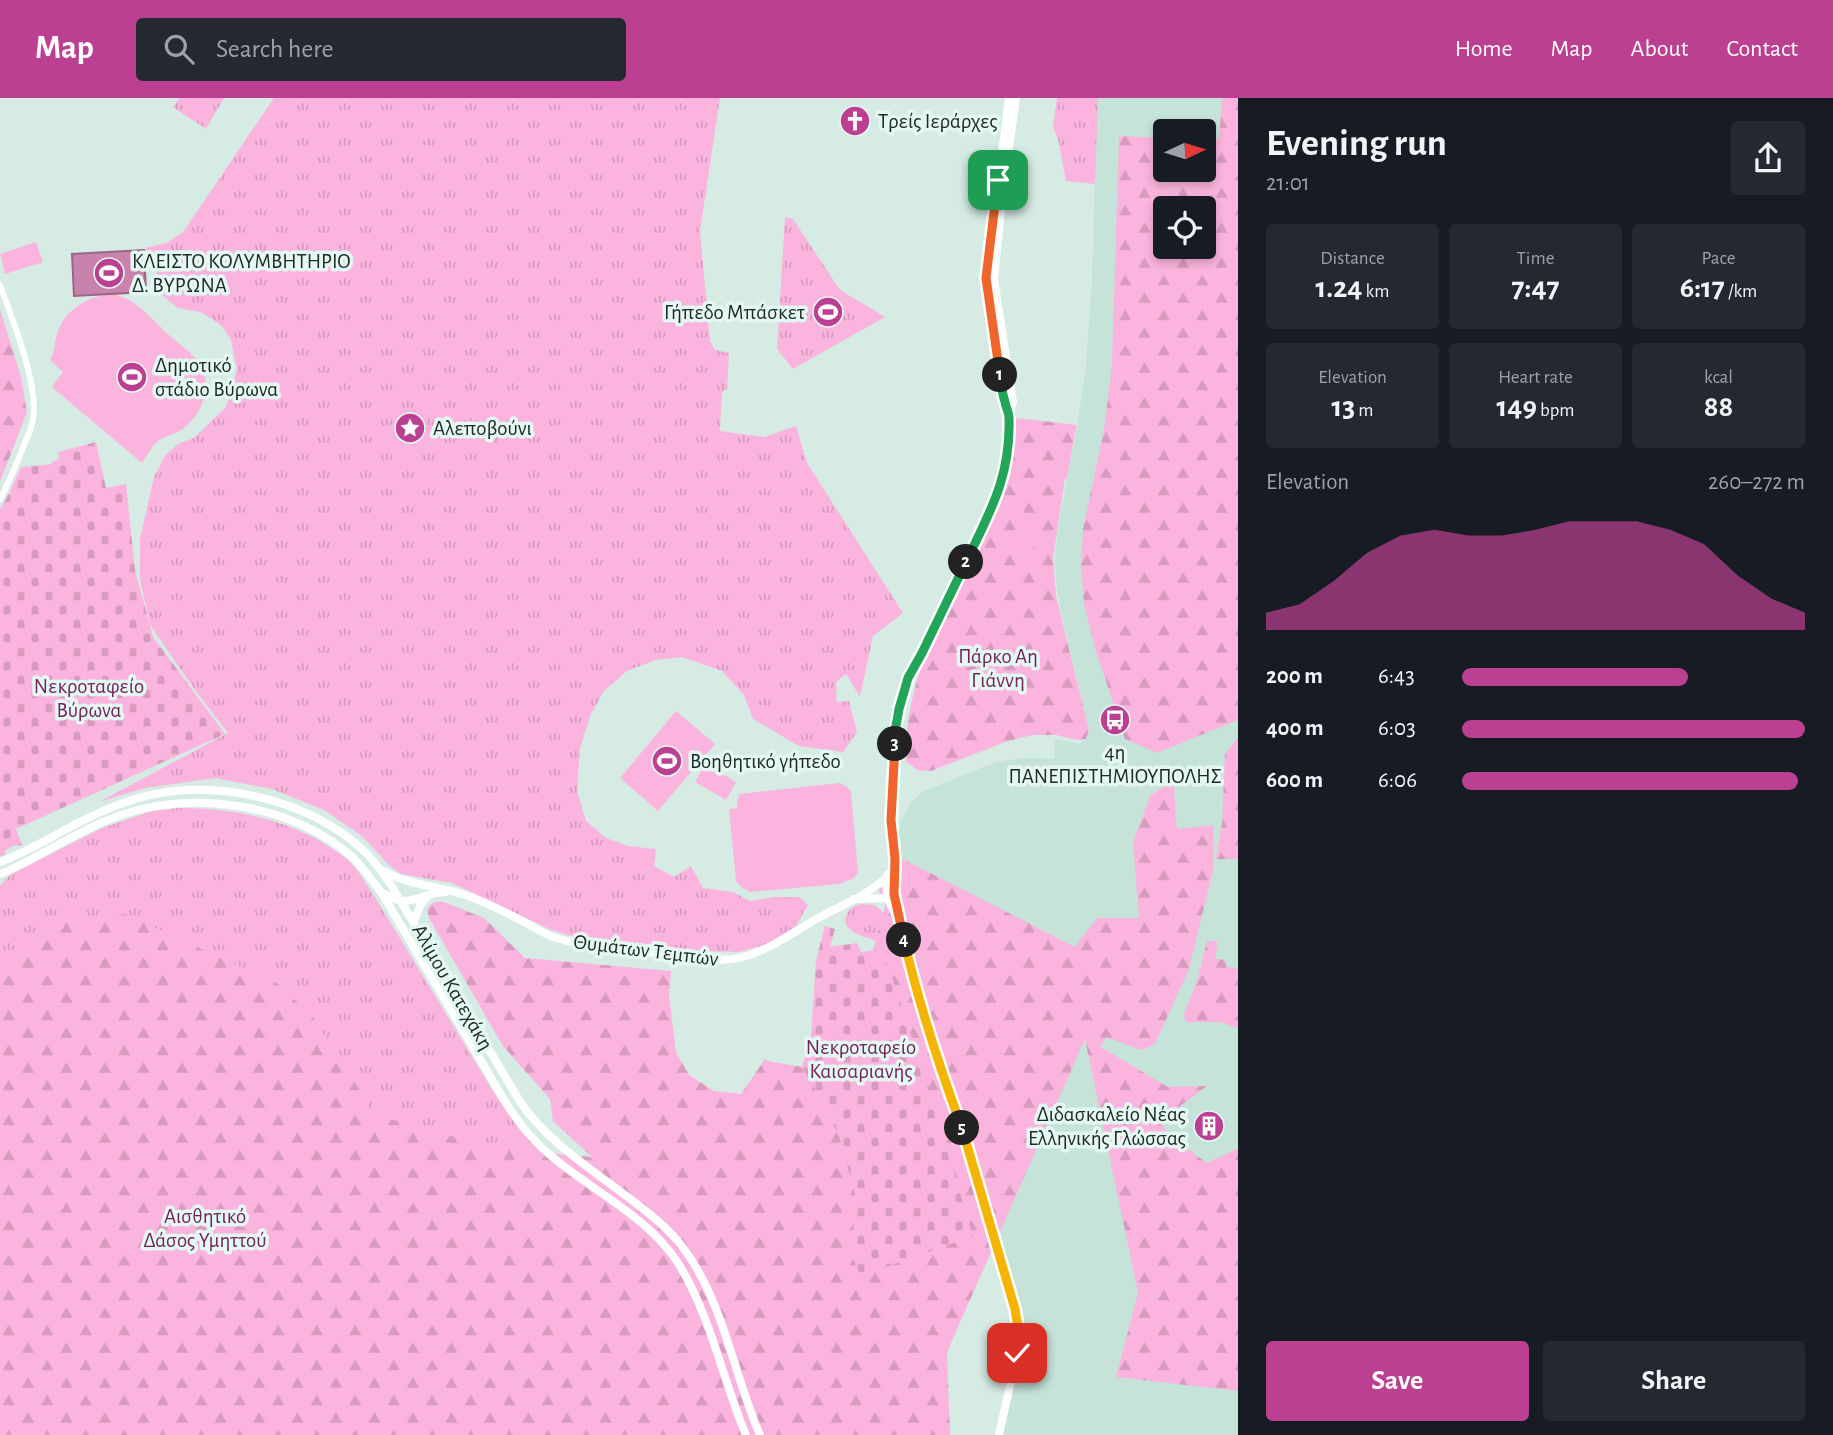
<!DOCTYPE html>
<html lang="en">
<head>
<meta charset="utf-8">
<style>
  :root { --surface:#171b24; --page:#242831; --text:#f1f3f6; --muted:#9ea1a6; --accent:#bb4091 }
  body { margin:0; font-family:"Alegreya Sans",sans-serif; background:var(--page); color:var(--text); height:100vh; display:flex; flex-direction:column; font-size:26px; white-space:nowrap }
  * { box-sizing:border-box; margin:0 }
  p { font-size:23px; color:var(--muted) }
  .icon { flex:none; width:38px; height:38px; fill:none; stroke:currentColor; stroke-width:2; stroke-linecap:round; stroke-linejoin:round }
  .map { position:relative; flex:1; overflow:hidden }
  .sheet { display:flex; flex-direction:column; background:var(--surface); width:595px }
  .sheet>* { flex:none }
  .needle { width:46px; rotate:86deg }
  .controls { position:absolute; left:1153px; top:21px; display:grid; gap:14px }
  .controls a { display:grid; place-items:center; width:63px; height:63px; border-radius:7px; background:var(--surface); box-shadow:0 4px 10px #0003; font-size:35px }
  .pin { position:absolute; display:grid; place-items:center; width:60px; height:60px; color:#fff; margin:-30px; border-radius:14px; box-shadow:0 4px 10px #0006 }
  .km { position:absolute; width:35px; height:35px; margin:-18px; border-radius:50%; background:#222; color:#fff; font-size:19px; line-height:35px; text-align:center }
  .round { display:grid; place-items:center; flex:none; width:74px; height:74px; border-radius:7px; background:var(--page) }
  .head { display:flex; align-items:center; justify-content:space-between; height:119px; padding:0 28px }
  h1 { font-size:38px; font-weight:600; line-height:52px }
  .figures { display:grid; grid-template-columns:repeat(3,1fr); gap:10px; height:119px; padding:7px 28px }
  .figures div { display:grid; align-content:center; border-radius:7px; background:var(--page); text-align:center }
  .figures b { font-size:30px; font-weight:600 }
  .figures small { font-size:19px; font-weight:400 }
  .figures p { font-size:19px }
  .chart { height:196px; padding:14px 28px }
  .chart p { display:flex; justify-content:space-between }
  .chart svg { width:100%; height:126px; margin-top:7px; fill:var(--accent); opacity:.7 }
  .button { display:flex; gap:14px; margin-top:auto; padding:14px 28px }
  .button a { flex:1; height:80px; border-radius:7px; background:var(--accent); color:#fff; font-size:28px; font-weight:600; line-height:80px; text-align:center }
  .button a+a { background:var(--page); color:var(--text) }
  ul { padding:0 28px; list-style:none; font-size:23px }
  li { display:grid; grid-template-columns:112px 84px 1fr; align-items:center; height:52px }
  li i { height:18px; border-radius:9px; background:var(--accent) }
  header { display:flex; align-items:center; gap:42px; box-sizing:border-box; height:98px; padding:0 35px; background:var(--accent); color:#fff }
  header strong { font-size:33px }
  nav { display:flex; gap:38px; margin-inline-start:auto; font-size:24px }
  .search { width:490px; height:63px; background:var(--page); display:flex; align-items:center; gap:18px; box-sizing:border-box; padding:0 24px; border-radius:7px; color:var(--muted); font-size:26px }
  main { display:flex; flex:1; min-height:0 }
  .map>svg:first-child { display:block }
  .built { fill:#c5e3d9; fill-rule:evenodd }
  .grass { fill:url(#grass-tufts) }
  .forest { fill:url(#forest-firs); fill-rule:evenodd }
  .cemetery { fill:url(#cemetery-stones) }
  .pitch { fill:#fbb4dd }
  .water { fill:#c982ac; stroke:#976784; stroke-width:2 }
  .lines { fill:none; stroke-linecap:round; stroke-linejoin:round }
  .minor { stroke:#fff; stroke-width:6 }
  .major { stroke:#fff; stroke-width:8 }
  .split-1-casing { stroke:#fff; stroke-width:14 }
  .split-2-casing { stroke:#fff; stroke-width:14 }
  .split-3-casing { stroke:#fff; stroke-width:14 }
  .split-4-casing { stroke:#fff; stroke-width:14 }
  .split-5-casing { stroke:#fff; stroke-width:14 }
  .split-6-casing { stroke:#fff; stroke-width:14 }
  .split-1 { stroke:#f0652b; stroke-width:9 }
  .split-2 { stroke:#22a559; stroke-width:9 }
  .split-3 { stroke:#22a559; stroke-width:9 }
  .split-4 { stroke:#f0652b; stroke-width:9 }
  .split-5 { stroke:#f5b400; stroke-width:9 }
  .split-6 { stroke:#f5b400; stroke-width:9 }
  .labels { text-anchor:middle; stroke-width:7; stroke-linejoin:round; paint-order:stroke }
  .poi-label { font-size:21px; fill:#212927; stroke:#e3f8f2; text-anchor:start }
  .park-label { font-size:21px; fill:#752259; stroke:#e3f8f2 }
  .street-label { font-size:21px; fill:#212927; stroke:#e3f8f2 }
</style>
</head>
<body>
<header>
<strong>Map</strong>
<div class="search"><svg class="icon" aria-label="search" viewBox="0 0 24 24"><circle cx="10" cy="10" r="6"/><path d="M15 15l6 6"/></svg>Search here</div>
<nav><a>Home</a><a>Map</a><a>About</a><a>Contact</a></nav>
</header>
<main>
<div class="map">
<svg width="1238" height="1337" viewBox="0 0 1238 1337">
  <defs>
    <pattern id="grass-tufts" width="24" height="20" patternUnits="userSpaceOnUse" patternTransform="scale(1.75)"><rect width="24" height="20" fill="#fbb4dd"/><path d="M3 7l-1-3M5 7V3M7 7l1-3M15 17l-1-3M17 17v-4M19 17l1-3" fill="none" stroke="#d79bbe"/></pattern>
    <pattern id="forest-firs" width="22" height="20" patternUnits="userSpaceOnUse" patternTransform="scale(1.75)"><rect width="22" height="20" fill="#fbb4dd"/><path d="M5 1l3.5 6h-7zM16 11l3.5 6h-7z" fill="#d79bbe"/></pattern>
    <pattern id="cemetery-stones" width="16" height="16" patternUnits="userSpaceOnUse" patternTransform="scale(1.75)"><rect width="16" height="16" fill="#fbb4dd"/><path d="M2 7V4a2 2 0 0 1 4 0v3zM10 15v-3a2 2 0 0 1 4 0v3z" fill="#d79bbe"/></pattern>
  </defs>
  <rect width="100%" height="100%" fill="#d6ebe4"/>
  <!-- built -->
  <path class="built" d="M1097,0h141v1337h-238l22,-105 -31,-122 -95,-316 4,-68 9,-19 13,-13 74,-30 29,-4 29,1 1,-20 24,5 7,-4 3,-10 -28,-118 -5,-29 -1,-25 3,-30 19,-101 9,-61 6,-84zM1166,33h38v39h-38zM1166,110h38v39h-38z"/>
  <!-- grass -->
  <path class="grass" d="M180,0h44l-18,31 -33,-22z
    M274,0h446l-20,133 10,110 5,9 14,3 -2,36 -5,3 -2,39 44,6 32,-11 11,37 96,150 -30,23 -13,61 -14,-23 -10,8 1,20 12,-1 8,31 -14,20 -44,-6 -46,-27 -9,-24 -22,-24 -40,-14 -26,3 -29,11 -23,20 -13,23 -11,34 -3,43 9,30 20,17 22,8 28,3 -2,17 20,11 17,-11 12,22 30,4 17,9 24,-4h25l9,8 -12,21 -28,18 -29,8 -37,-1 -127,-14 -26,-8 -97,-46 -51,-9 -10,-7 -29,-31 -38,-26 -52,-21 -57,-11 -70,10 -46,14 129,-69 -33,-43 -45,-65 -10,-45v-41l14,-62 11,-21 13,-12 16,-6 32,-31 11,-37 -6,-30 -10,-15 -20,-13 -23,-4 -15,-12 -5,-12 -3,-21 -10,-15 22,-5 16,-11z
    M1057,0h41l-3,86 -29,-3 -8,-42 -5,-12z
    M785,119l8,2 47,71 45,27 -92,52 -16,-20z
    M179,710c53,0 111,11 155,42 6,4 13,8 17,13 9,9 15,21 22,31l123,202 25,33 29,30 -550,66v-340l11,-11 91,-46 50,-17z
    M860,806l15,1 10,9 -9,26c-11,-2 -38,-10 -29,-26 3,-6 7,-8 13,-10z"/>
  <!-- forest -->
  <path class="forest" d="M1222,0h16v622l-81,33 -32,-14 -30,-91 -11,-44 -3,-39 2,-36 21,-99 8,-65 7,-229 46,2 1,32h38v-31h15zM1166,110h38v39h-38z
    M0,211l21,68 6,35 -27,70z
    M1015,320l62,7 -12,53 -12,80 3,38 33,134 -3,9 -9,1 -21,-5h-23l-25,6 -77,30 -14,-1 -11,-9c-2,-75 33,-142 67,-207 13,-25 27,-50 35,-78 6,-19 6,-39 7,-58z
    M1238,640v121h-22l6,-36 3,-69z
    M1173,682l4,49 37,-4 -1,45 -24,99 -34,75 -14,6 -35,-13 -5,10 67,40 39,-1 -43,32 -1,8 5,8 39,29 30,-14 1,1v241l-122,-14 22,-84 -53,-254 -138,313 3,83h-950v-473l10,-4 50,-37 65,-7 153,70 34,32 64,99 118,33 98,9 -39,-36 -3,-22 -47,-53 -74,-128 -2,-9c5,-7 9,-8 17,-7l40,16 41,40 146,13 -2,25 7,56 13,23 25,16 27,3 24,-35 3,2 34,6 2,2 54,-63 29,-107 -9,-9 25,-31 172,88 22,-29h42l-6,-75 17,-47z
    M1207,843h10l-1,18 10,1v7l12,1v60l-19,-6h-33l-2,-8 14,-36z"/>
  <!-- cemetery -->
  <path class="cemetery" d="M96,344l10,46 20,-4 9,86 18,67 72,97 -209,95 6,16 -10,1 -7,5v4l-5,1v-347l10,-17 11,-25 31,-3v-2l7,-3 -1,-7z
    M825,828l10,3 -5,18 27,-4 4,9 16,-2 11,15 40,121 45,150 -112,40 -9,-20 3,-62 -16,-58 -17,-35 -20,-34 9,-31 5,-75z"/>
  <!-- pitch -->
  <path class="pitch" d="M36,144l7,20 -38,12 -5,-20z
    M114,196c22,5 40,27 56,42 9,8 21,16 28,26 17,22 4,52 -15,67 -8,5 -18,7 -25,12 -6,5 -11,15 -16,22l-90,-76 11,-15 -13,-12c6,-10 4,-21 9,-32 10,-21 32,-33 55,-34z
    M818,198l29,15 -9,17 -28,-15z
    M1058,344l15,3 -6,34 -16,-3z
    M1031,429l11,14 -25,17 -10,-15z
    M676,613l39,33 -57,67 -38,-33z
    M705,666l31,18 -10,18 -31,-18z
    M840,685l7,4 4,5 7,81 -4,5 -15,6 -89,8 -10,-6 -4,-5 -7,-72 8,-1v-8l3,-6z"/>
  <!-- water -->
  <path class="water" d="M144,152l2,42 -72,4 -2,-42z"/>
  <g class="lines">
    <!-- minor -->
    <path class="minor" d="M0,187c12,33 39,100 33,134 -1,9 -6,18 -9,26 -7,18 -14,36 -24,54"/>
    <!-- major -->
    <path class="major" d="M1009,316l-7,-27 -16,-109 23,-180
      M0,764c40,-15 75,-41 115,-56 23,-9 48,-15 72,-16 63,-3 137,20 181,65 9,9 16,20 23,30l128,215c28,42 71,68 110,98 17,13 34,26 48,42 46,55 55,131 83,195
      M384,773c25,15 56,15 84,25 29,10 57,27 84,41l27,7 140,16c40,0 68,-25 101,-43 23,-12 47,-22 66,-39
      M0,776c14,-5 26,-12 39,-19 26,-14 53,-30 82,-40 74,-25 168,-11 229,40 12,11 21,24 31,37 31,52 61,103 92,155 17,28 32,59 54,85 43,51 114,74 151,131 33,53 44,115 68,172
      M888,776c-4,14 -1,26 6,38
      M385,796c23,16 36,-1 60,-2
      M854,801l35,-1
      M414,823l7,-17 6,-7
      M999,1337l18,-82 2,-20 -4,-24 -51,-175 -21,-56 -28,-91 -20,-84v-44l-4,-40 5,-93 6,-30 6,-18 14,-25 70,-143 7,-19 9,-39 1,-38 4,-12 -19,-123 9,-88 13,-93"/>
  </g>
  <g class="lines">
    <!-- split-1 casing -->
    <g class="split-1-casing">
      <path id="split-1" d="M998,82l-12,98 14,97"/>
    </g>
    <!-- split-2 casing -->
    <g class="split-2-casing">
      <path id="split-2" d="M966,464c24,-50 45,-86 43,-144 0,-6 -3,-10 -4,-16 -3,-9 -4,-18 -5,-27"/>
    </g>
    <!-- split-3 casing -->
    <g class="split-3-casing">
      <path id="split-3" d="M895,646l1,-18 3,-17 9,-31 14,-25 44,-91"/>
    </g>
    <!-- split-4 casing -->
    <g class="split-4-casing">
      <path id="split-4" d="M895,646l-4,76 4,39 -1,35 10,46"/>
    </g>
    <!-- split-5 casing -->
    <g class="split-5-casing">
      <path id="split-5" d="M904,842c15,64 35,126 58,188"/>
    </g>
    <!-- split-6 casing -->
    <g class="split-6-casing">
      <path id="split-6" d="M962,1030l53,181 4,24 -2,20"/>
    </g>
    <!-- split-1 -->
    <use href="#split-1" class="split-1"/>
    <!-- split-2 -->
    <use href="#split-2" class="split-2"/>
    <!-- split-3 -->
    <use href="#split-3" class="split-3"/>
    <!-- split-4 -->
    <use href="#split-4" class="split-4"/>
    <!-- split-5 -->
    <use href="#split-5" class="split-5"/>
    <!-- split-6 -->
    <use href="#split-6" class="split-6"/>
  </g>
  <!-- icons -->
  <defs>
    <g id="church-disc" transform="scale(1.575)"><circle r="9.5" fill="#bb4091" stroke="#e3f8f2"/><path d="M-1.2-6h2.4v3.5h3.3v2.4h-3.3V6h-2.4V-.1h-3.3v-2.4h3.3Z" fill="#fff"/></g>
    <g id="stadium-disc" transform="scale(1.575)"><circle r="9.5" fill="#bb4091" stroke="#e3f8f2"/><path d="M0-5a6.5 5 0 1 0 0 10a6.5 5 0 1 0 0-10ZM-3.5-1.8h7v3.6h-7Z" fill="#fff"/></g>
    <g id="sight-disc" transform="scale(1.575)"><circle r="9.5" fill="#bb4091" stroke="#e3f8f2"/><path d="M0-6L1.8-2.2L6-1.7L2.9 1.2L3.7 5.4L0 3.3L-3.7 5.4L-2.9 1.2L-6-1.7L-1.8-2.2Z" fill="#fff"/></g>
    <g id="bus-disc" transform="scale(1.575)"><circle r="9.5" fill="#bb4091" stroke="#e3f8f2"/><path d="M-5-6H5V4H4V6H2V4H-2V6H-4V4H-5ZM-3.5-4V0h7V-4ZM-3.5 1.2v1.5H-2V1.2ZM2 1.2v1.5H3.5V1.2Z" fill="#fff"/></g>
    <g id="building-disc" transform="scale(1.575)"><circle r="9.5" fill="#bb4091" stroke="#e3f8f2"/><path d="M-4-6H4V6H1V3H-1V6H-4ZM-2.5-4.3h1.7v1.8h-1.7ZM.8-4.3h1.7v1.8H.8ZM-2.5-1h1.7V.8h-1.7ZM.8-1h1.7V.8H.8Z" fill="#fff"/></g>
  </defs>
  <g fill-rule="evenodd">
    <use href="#church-disc" x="855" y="23"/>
    <use href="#stadium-disc" x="109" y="175"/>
    <use href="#stadium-disc" x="828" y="214"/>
    <use href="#stadium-disc" x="132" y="279"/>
    <use href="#sight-disc" x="410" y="330"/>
    <use href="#bus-disc" x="1115" y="622"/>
    <use href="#stadium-disc" x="667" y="663"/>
    <use href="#building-disc" x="1209" y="1028"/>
  </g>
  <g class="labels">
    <!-- poi labels -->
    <g class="poi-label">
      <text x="878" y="30">Τρείς Ιεράρχες</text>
      <text x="132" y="170">ΚΛΕΙΣΤΟ ΚΟΛΥΜΒΗΤΗΡΙΟ<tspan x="132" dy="24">Δ. ΒΥΡΩΝΑ</tspan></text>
      <text x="805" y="221" text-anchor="end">Γήπεδο Μπάσκετ</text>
      <text x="155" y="274">Δημοτικό<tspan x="155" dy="24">στάδιο Βύρωνα</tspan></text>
      <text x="433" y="337">Αλεποβούνι</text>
      <text x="1115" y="661" text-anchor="middle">4η<tspan x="1115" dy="24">ΠΑΝΕΠΙΣΤΗΜΙΟΥΠΟΛΗΣ</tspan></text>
      <text x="690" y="670">Βοηθητικό γήπεδο</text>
      <text x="1186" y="1023" text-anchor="end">Διδασκαλείο Νέας<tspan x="1186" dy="24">Ελληνικής Γλώσσας</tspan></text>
    </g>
    <!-- park labels -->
    <g class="park-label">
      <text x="998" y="565">Πάρκο Αη<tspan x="998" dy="24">Γιάννη</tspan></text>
      <text x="89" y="595">Νεκροταφείο<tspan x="89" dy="24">Βύρωνα</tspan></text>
      <text x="861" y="956">Νεκροταφείο<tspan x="861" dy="24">Καισαριανής</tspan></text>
      <text x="205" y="1125">Αισθητικό<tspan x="205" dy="24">Δάσος Υμηττού</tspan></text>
    </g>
    <!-- street labels -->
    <g class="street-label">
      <text transform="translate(646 852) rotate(7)" y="7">Θυμάτων Τεμπών</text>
      <text transform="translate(453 889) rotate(60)" y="7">Αλίμου Κατεχάκη</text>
    </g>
  </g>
</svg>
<div class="controls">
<a><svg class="needle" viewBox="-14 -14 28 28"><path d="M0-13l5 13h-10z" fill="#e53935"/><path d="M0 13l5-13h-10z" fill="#9ea1a6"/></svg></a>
<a><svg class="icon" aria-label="locate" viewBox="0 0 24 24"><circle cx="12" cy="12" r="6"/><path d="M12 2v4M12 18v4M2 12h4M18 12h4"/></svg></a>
</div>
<div class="pin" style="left:998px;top:82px;background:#1e9e55"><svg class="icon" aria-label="arrive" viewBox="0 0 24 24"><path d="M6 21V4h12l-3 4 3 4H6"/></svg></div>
<div class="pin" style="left:1017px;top:1255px;background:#d93025"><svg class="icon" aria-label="check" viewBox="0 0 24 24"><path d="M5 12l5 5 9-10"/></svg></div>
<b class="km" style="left:1000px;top:277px">1</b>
<b class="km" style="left:966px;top:464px">2</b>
<b class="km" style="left:895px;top:646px">3</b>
<b class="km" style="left:904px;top:842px">4</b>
<b class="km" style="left:962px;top:1030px">5</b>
</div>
<section class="sheet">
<div class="head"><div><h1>Evening run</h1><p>21:01</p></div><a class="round"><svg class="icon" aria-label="share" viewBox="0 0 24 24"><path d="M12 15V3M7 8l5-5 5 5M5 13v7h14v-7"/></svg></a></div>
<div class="figures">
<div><p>Distance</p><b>1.24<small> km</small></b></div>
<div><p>Time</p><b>7:47</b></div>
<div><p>Pace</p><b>6:17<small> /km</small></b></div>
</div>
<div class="figures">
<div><p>Elevation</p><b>13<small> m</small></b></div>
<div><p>Heart rate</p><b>149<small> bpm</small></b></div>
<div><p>kcal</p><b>88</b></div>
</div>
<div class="chart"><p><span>Elevation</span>260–272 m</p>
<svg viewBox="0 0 160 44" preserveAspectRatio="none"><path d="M0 44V38L10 35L20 27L30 17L40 11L50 9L60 11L70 11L80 9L90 6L100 6L110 6L120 9L130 14L140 25L150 33L160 38V44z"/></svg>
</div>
<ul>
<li><b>200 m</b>6:43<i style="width:66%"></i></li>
<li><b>400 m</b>6:03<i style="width:100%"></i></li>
<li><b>600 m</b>6:06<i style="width:98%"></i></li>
</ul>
<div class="button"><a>Save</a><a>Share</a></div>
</section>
</main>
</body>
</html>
